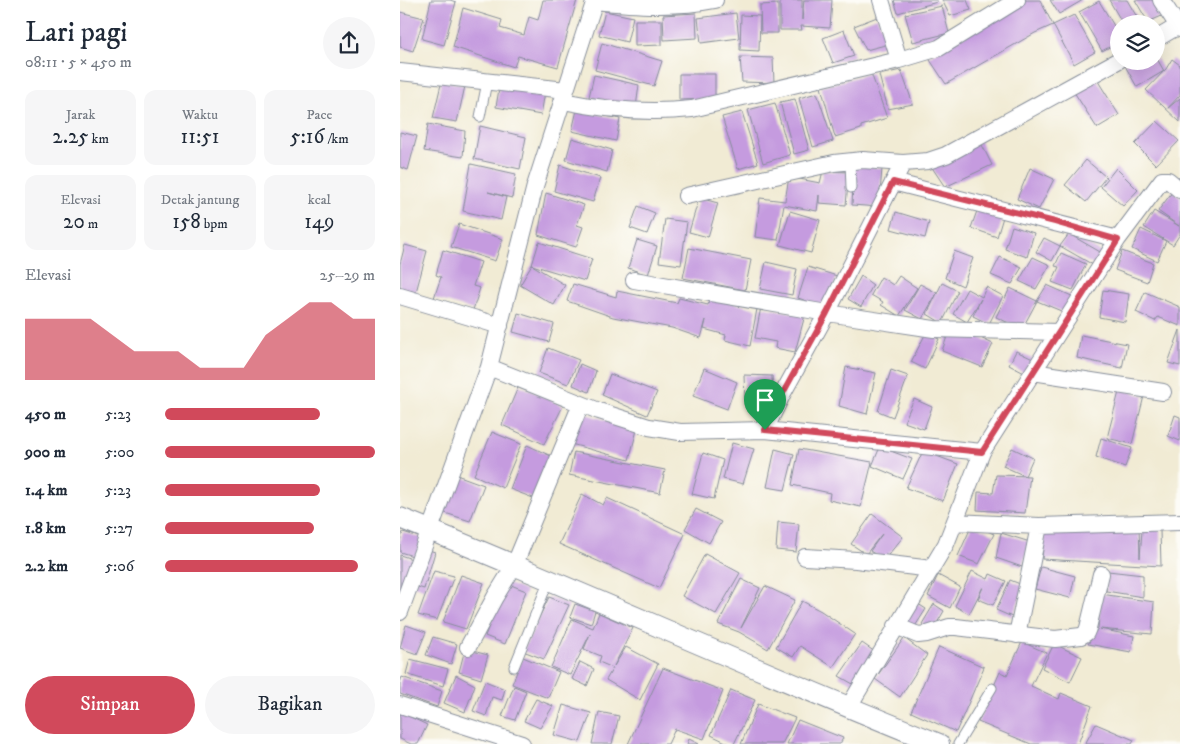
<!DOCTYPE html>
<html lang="id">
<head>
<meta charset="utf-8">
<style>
  :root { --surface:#fff; --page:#f6f6f7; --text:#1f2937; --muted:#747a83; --accent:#d1495b }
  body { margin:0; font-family:"IM FELL DW Pica",serif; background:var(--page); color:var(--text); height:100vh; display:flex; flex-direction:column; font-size:19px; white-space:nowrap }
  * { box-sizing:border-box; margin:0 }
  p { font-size:16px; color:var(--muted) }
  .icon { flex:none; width:28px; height:28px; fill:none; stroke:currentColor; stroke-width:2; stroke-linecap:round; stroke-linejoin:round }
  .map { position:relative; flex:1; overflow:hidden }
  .details { display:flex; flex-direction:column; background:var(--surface); width:400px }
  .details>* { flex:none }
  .buttons { position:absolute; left:710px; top:15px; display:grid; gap:10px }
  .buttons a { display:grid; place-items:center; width:55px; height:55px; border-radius:50%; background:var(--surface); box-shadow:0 5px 20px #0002; font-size:25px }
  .pin { position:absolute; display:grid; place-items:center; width:42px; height:42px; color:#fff; margin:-51px -21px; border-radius:50% 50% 50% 0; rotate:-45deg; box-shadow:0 0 5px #0007 }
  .pin .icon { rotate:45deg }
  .round { display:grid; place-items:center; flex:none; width:52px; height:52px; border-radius:26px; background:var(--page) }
  .head { display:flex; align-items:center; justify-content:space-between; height:85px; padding:0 25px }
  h1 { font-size:28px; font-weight:600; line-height:38px }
  .metrics { display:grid; grid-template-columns:repeat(3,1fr); gap:8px; height:85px; padding:5px 25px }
  .metrics div { display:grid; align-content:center; border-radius:12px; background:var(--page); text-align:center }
  .metrics b { font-size:21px; font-weight:600 }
  .metrics small { font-size:14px; font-weight:400 }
  .metrics p { font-size:14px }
  .chart { height:140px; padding:10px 25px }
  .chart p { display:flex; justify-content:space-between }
  .chart svg { width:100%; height:90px; margin-top:5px; fill:var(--accent); opacity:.7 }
  .button { display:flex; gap:10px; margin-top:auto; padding:10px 25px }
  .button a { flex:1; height:58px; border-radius:30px; background:var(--accent); color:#fff; font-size:20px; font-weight:600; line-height:58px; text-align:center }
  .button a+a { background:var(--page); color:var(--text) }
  ul { padding:0 25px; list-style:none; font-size:16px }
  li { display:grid; grid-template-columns:80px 60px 1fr; align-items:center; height:38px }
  li i { height:12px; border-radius:6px; background:var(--accent) }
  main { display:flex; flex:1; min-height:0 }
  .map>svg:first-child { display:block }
  .building { fill:#c59bdf }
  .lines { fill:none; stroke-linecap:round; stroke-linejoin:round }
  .service-casing { stroke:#868d99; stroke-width:11 }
  .minor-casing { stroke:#868d99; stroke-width:18 }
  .tertiary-casing { stroke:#868d99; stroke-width:22 }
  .service { stroke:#fff; stroke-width:9 }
  .minor { stroke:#fff; stroke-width:16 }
  .tertiary { stroke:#fff; stroke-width:20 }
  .route-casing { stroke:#fff; stroke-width:10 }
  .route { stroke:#d1495b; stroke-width:6 }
</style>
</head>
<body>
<main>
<section class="details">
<div class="head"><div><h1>Lari pagi</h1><p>08:11 · 5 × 450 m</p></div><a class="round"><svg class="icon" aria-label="share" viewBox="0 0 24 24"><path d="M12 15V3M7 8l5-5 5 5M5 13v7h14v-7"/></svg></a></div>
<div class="metrics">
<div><p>Jarak</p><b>2.25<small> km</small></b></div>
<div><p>Waktu</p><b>11:51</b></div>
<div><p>Pace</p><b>5:16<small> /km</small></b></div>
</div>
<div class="metrics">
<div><p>Elevasi</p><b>20<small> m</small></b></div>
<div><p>Detak jantung</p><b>158<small> bpm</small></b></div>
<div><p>kcal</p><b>149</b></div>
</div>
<div class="chart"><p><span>Elevasi</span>25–29 m</p>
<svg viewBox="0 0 160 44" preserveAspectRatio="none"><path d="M0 44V14L10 14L20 14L30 14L40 22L50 30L60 30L70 30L80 38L90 38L100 38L110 22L120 14L130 6L140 6L150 14L160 14V44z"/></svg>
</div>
<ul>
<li><b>450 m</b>5:23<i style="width:74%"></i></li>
<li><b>900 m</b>5:00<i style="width:100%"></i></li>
<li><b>1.4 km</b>5:23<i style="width:74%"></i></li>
<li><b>1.8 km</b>5:27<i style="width:71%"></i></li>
<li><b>2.2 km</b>5:06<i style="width:92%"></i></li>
</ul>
<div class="button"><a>Simpan</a><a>Bagikan</a></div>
</section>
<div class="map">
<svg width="780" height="744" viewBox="0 0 780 744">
  <rect width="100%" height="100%" fill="#fdfcf7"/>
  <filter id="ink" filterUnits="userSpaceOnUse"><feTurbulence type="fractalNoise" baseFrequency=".02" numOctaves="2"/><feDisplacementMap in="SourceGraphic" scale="10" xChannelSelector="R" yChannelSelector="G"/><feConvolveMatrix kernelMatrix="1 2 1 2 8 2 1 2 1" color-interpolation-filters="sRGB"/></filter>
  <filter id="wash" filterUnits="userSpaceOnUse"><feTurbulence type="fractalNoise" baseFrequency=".0096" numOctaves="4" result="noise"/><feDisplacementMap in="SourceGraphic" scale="20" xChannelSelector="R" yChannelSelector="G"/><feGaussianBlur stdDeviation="1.12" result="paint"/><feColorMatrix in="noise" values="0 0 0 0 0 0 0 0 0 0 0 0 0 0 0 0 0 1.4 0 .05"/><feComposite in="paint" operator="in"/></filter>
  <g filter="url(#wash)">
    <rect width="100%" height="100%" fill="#f1ebd4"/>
    <g id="blocks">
      <!-- building -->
      <path class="building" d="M31,0h19l6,2 -12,43 -22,-6z
        M143,0h34l-19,67 -40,-11 -4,11 -61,-20 10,-39 39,12 -2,8 24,7 5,-18 9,3z
        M380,0h22v20l2,-20h28l-2,28 -29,-2 1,4h-22z
        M494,0h43v2l-39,11z
        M542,0h25l4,10 -21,6z
        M626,0h14l13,25 -18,8 -89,51 -18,-27z
        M650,0h33l-24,14z
        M709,0h18l14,24h-18z
        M735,0h21l8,15 -16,7z
        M699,1l20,33v8l-17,9 -23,-39z
        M378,4v29h-17l-1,-28z
        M542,6l7,27 -36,9 -8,-28z
        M205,11l28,6 -6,25 -28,-7z
        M0,12l24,6 -11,33 -13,-4z
        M296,13l1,25 -33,2 -1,-25z
        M336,13l3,25 -38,5 -3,-25z
        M341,15l19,1 -1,35 -19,-1z
        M674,15l21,37 -21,12 -21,-39z
        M477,17l12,27 -23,6 -12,-24z
        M235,20h27v25l-27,1z
        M444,30l10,26 -21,7 -10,-25z
        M202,43l60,18 -8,25 -59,-16z
        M340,57l33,1 1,25 -32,-1z
        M756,57l8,14 -27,16 -13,-23 6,-3h26z
        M772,59l8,6v30l-13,14 13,-11v24l-34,-32 20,-21z
        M501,70l12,34 -25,5 -9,-34z
        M471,73l16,45 -26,8v3l-26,8 -14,-50z
        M279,74h36v25l-36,1z
        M194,75l45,10 -3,22 -47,-10z
        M696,78l23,37 -22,13 -23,-36z
        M42,80l23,6 -8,36 -24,-4z
        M100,83l45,9 -4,23 -45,-8z
        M417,93l16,48 -20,6 -14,-49z
        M395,99l14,51 -15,4 -14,-52z
        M375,103l15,52 -27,8 -15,-53z
        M177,110l43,9 -4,22 -44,-10z
        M342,112l16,51 -20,6 -16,-52z
        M757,121l22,20 -23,24 -21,-21z
        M28,124l37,7 -2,26 -39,-6z
        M80,126l46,11 -6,32 -46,-10z
        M0,132l17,4 -9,34 -8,-3z
        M172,138l40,12 -5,22 -41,-12z
        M580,141l12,24 -47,22 -14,-21z
        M686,160l20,17 -20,25 -21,-17z
        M71,164l45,10 -4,24 -24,-6 18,5 -5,23 -38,-9z
        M160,165l40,13 -7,24 -39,-11z
        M454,166l28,2 -3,39 -27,-2z
        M630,168l24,11 -15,30 -22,-10z
        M716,168l22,22 -15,16 -22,-19z
        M423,171l26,1 -3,33 -27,-2v-8l-2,16 -33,-6 -6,35 -23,-3 5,-39 25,3 4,-24 31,6z
        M773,191l7,6v37l-7,11 -29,-18 10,-16 25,15 -21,-15z
        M146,193l38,12 -7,20 6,2 -7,20 -38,-12z
        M299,198l19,5 -10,34 -19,-5z
        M238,206l17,7 -8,21 -17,-6z
        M578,208l25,9 -6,20 -26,-9z
        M390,211l30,9 -9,33 -31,-8z
        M496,212l33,10 -4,16 -34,-9z
        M265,219l22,3 -6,43 -22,-3z
        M59,224l44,15 -8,22 -44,-14z
        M612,226l22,7 -7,24 -22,-8z
        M741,229l25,12 -9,20 -25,-12z
        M669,234l33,19 -7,13 -35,-20z
        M644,238l16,8 -8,15 -16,-9z
        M237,240l20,6 -9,29 -20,-7z
        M139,242l53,17 -7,22 -53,-16 33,20 -11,20 -34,-20 12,-20z
        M5,245l22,6 -11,41 -16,-4v-24z
        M289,248l62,12 -6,30 -62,-12z
        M43,250l38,12 -8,24 7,2 -7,22 -39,-12 7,-21 -5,-2z
        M554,251l19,7 -10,28 -18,-8z
        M722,251l31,12 -6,19 -32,-12z
        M661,253l25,11 -13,26 -21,-8 7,-15 -4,-1z
        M600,257l22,10 -10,17 -21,-9z
        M633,257l17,8 -14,24 -17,-8z
        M366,262l31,7 -5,26 -32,-6z
        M408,267l29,9 -10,32 -29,-10z
        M461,276l12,9 -12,22 -13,-8z
        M499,276l18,12 -18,28 -18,-11 2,-3 -12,-7 10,-18 12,8z
        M542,283l16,8 -16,32 -15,-9z
        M173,284l43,13 1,-6 60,12 2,-5 29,7 2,-8 47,12 -7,37 -25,-6 1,-5 -22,-6 2,-9 -5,18 -29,-10 -59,-11 -46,-16z
        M520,284l17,9 -15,26 -17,-9z
        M647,285l27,12 -8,16 -29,-12z
        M586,287l17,9 -14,28 -16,-8 8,-17 -14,23 -14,-8 14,-25 15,8z
        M610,288l27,13 -15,28 -26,-12z
        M703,290l26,4 -4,28 -26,-5z
        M745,292l35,15v19l-22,-9 -3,4 -19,-9z
        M361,307l44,8 -10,37 -20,-4 1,-6 -21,-4z
        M118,313l36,11 -5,18 -36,-10z
        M780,330v36l-12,-3z
        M549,331l23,3 21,10 -11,23 -40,-16z
        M526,333l13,6 -14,30 -14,-7z
        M681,335l46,9 -5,24 -45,-10z
        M148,348l31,12 -11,24 -29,-11z
        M616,351l19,9 -7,15 -19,-10z
        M180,364l16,7 -7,21 -16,-7z
        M446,367l30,6 -9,41 -28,-8z
        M304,368l33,14 -10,27 -34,-13z
        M491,370l17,6 -15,41 -15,-6z
        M210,374l47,18 -10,23 -45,-20z
        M344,375l28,1 1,29 -28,-3z
        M119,385l44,21 -19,38 -42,-19z
        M720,388l24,8 -12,48 -25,-6z
        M514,399l18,8 -8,22 -20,-7z
        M180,412l57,18 -8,30 -58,-16z
        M775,415l5,2v24l-12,-5z
        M92,432l29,12 -18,44 -29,-13z
        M701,438l31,10 -7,19 -29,-10z
        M332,443l22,6 -11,35 -20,-5z
        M127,445l24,11 -18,42 -23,-9z
        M480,447l32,12 -9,20 -31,-13z
        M612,448l21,10 -8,18 -22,-10z
        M375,449l19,5 -9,36 -18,-3z
        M399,449l73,13 -11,45 -32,-7 1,-7 -38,-8z
        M523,451l35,13 -15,37 -37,-13z
        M174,452l91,18 -5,23 -91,-18z
        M303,453l20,7 -9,39 -22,-5z
        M54,474l30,11 -14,36 -28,-9z
        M596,475l34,1 -5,37 -48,-3 1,-18 15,1z
        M182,494l21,11 4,-7 78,36 -26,54 -100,-44z
        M296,509l25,13 -12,21 -24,-14z
        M472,514l31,23 -19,23 -14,-9 12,-17 -16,20 -15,-10z
        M378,522l21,2 -3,28 -20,-2z
        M572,525l22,9 -15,30 -21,-8z
        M645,526h94l1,32 2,-28h18l1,36 -119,-7z
        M3,532l19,6 -6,19 -16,-5v-11z
        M601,533l29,9 -8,25 -26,-9z
        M26,549l9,3 -11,37 -10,-3z
        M305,554l35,19 -24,41 -34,-18z
        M0,555l15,5 -15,43z
        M641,567l34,9 -5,22 -35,-9z
        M34,571l20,5 -17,44 -19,-5z
        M572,571l16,8 2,-5 16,7 -13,24 -15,-6 5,-12 -14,27 -14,-8z
        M708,571l35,4v22l-37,-6z
        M61,575l23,8 -18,46 -23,-7z
        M538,575l22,12 -10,21 -22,-12z
        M341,579l19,9 -19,40 24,-42 30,14 -27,49 -29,-17 -21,-8z
        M610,580l15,6 -13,31 -16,-7z
        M106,583l20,8 -21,53 -20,-8z
        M701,594l53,8 -2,32 -52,-5 34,7 -3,16 -43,-8 10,-16z
        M149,597l20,8 -25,54 -21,-8z
        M402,601l19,10 34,23 -22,33 -33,-21 -7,11 -17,-10z
        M515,602l11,7 -12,19 -11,-7z
        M175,604l20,7 -4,13 -21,-7z
        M534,604l10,7 -11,19 -11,-6z
        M199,613l34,15 -19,38 12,-19 32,17 -18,36 -34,-20 7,-12 -14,-6 2,-6 -17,-7 6,-15 -20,41 -19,-8 21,-48 21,9z
        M6,625l20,7 -9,22 -17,-6z
        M33,637l24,7 -6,20 -25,-9z
        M504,638l23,17 -27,42 -25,-18z
        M622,642l25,11 -16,33 28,13 2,-6 31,13 -14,38h-47l-53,-22 22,-50 7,3z
        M462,643l13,9 -22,32 -14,-8z
        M654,644l28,13 -12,25 -28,-14z
        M539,647l45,20 -28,65 -45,-20z
        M65,649l23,6 -7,24 -22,-7z
        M123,657l36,15 -11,26 -36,-14z
        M10,659l38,10 -5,17 -37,-12z
        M180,662l14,7 -7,17 -15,-7z
        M263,668l60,23 -19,48 -29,-10 -7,15h-40z
        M56,675l19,10 -10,27 -21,-9z
        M2,677l40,14 -5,16 -37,-13v-11z
        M85,681l20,8 -3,11 -10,-3 -6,19 -13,-5z
        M114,686l12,5 -11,29 -13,-4z
        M331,690l24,10 -21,44h-4l-19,-9z
        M136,699l17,7 -13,22 -16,-7z
        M358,704l37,14 -13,26h-41z
        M163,705l28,8 -11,29 -26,-7z
        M0,712l27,13 -9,19h-7l-11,-5z
        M199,712l20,4 -7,28h-20z
        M398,720l45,18 -3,6h-53z
        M696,724l38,16 -2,4h-47z
        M289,739l10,5h-12z"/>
    </g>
  </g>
  <g filter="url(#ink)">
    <use href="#blocks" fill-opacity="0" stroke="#868d99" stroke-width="1"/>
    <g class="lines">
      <!-- service casing -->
      <g class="service-casing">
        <path id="service" d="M80,117l7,-35
          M450,161l1,27
          M114,667l35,-87
          M558,744l34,-56"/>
      </g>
      <!-- minor casing -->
      <g class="minor-casing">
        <path id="minor" d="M481,0l18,60 40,-12 78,-48
          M761,0l19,29
          M195,1c40,4 80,7 120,-1
          M756,39l24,-14
          M0,72l166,18
          M163,101c43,9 85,13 129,8l207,-49
          M503,163l25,-2 18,-6 173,-95
          M493,182l225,57
          M286,196l148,-33 29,-3 40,3 -76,150 -44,80 -18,37
          M234,280l193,33 107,16 124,3
          M0,296l100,30
          M89,367l110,44 50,16 31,5 85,-2 217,22
          M633,372l130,20
          M555,522l84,4 141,-4
          M405,557l51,3 76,9
          M0,612l89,-245 46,-181 60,-186
          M496,626l22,9 9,-1 22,-7h7l99,12 26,-3 5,-3 2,-5 13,-54
          M617,635l22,-109
          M68,647l27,-50 19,-31 67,-162
          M0,705l122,39
          M448,708l98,-164 36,-92 136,-213 44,-59h6l12,10"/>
      </g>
      <!-- tertiary casing -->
      <g class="tertiary-casing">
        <path id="tertiary" d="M0,518c181,73 358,154 539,226"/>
      </g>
      <!-- service -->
      <use href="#service" class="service"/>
      <!-- minor -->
      <use href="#minor" class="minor"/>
      <!-- tertiary -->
      <use href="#tertiary" class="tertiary"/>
    </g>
  </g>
  <g class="lines" filter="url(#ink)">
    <!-- route casing -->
    <g class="route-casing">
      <path id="route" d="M493,182l162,40 63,18 -136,212 -217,-22 18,-37 44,-80z"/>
    </g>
    <!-- route -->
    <use href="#route" class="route"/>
  </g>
</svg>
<div class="buttons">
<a><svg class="icon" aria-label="layers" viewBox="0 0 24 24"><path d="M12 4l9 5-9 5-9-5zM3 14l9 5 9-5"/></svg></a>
</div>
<div class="pin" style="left:365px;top:430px;background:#1e9e55"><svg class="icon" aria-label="arrive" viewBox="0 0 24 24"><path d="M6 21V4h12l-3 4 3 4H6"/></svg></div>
</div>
</main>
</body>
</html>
